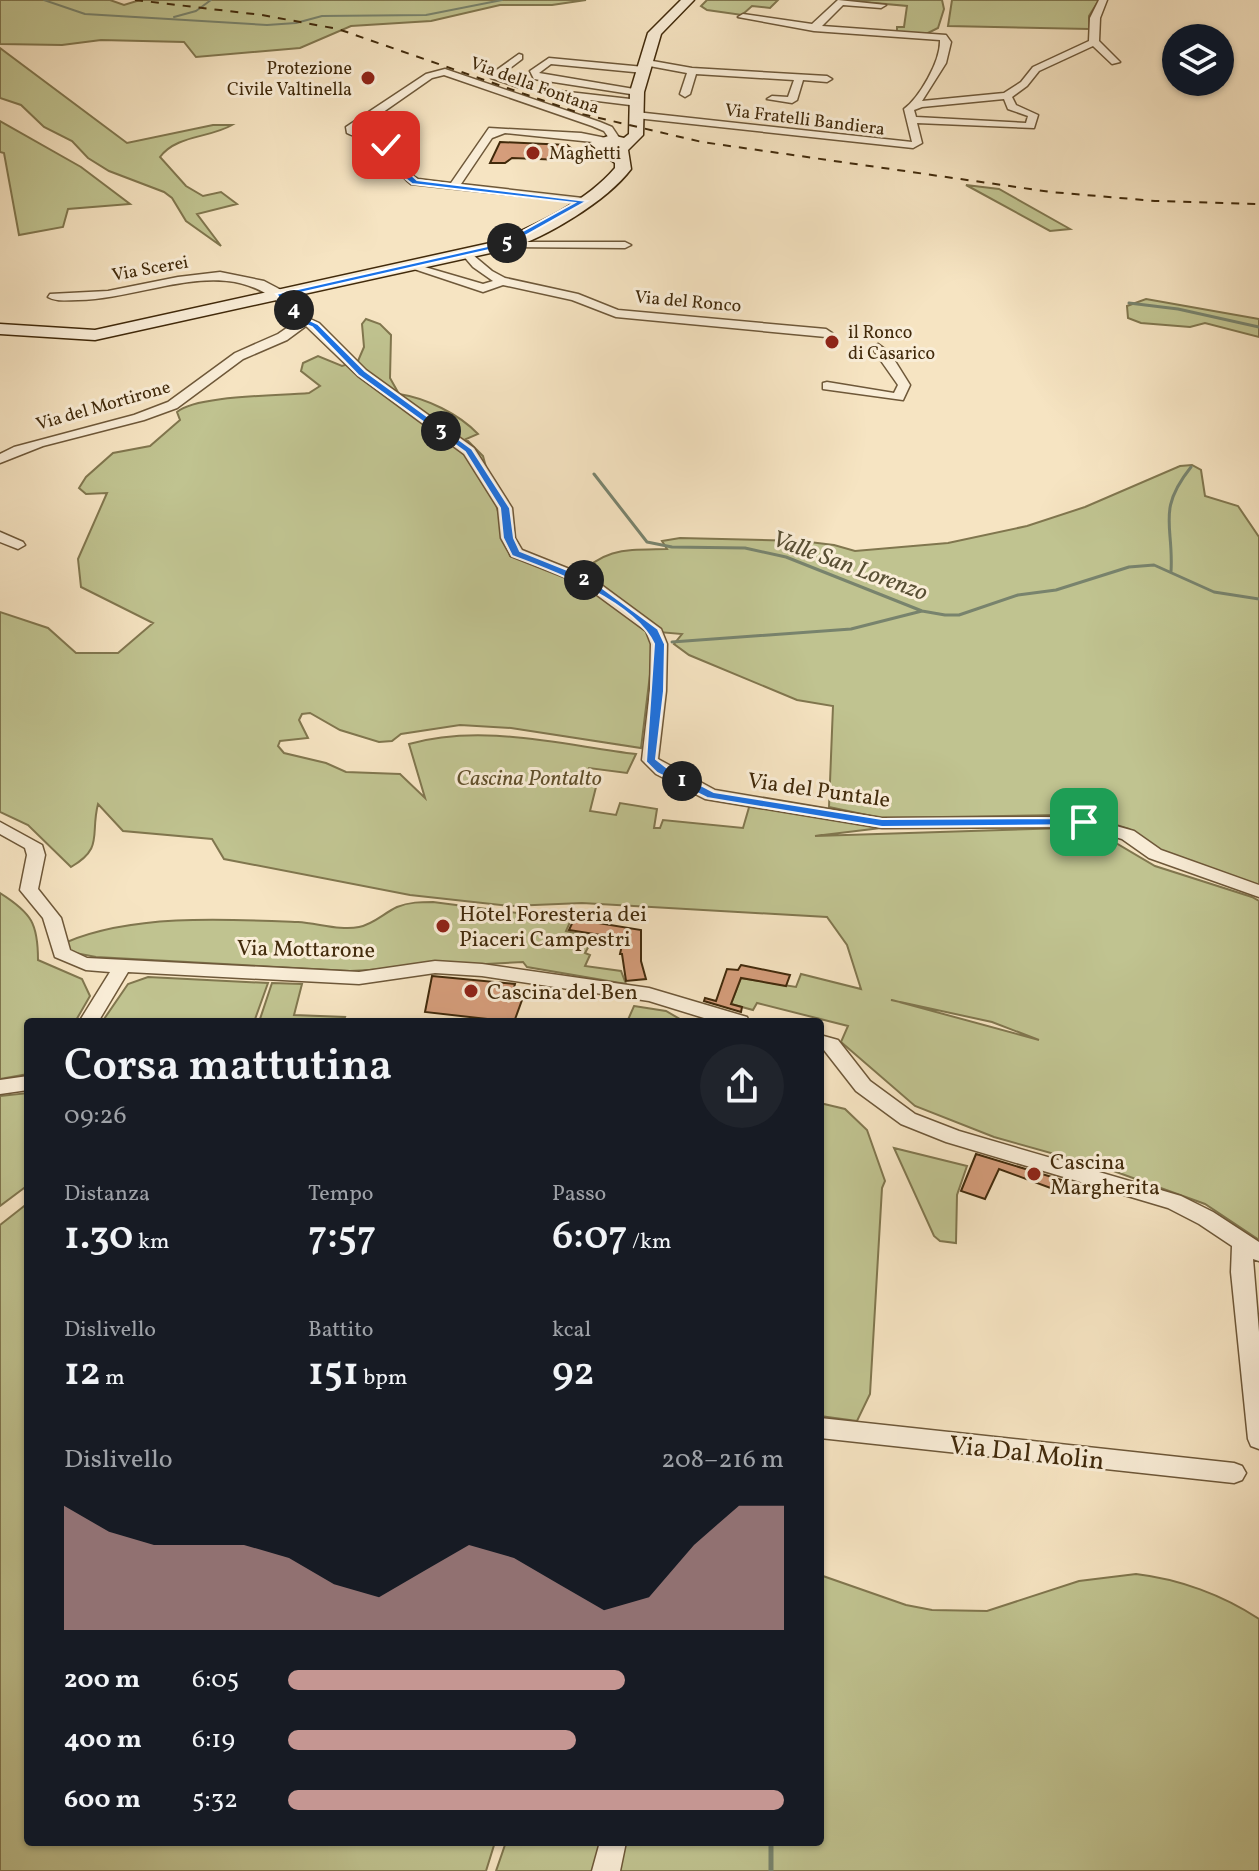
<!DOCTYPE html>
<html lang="it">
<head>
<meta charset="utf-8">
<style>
  :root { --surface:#171b24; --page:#20242c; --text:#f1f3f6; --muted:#9ea1a6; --accent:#c59692 }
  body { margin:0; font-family:Vollkorn,serif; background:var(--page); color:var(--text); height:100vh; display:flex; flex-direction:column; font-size:30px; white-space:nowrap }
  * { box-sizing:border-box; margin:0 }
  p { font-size:26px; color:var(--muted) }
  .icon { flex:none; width:44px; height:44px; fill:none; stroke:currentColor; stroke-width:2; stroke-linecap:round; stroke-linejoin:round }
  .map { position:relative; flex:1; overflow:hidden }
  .panel { position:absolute; left:24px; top:1018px; width:800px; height:828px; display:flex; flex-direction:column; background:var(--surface); border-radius:8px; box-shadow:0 2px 6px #0004 }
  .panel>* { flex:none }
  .tools { position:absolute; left:1162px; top:24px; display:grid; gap:16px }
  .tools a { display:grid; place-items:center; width:72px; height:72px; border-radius:50%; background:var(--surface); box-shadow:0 2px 6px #0004; font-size:40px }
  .pin { position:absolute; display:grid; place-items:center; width:68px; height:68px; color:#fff; margin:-34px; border-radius:16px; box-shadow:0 4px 12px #0006 }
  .km { position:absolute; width:40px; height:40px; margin:-20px; border-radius:50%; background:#222; color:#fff; font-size:22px; line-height:40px; text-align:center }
  .round { display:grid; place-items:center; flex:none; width:84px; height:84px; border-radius:42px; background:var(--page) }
  .summary { display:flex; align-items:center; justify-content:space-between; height:136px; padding:0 40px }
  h1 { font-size:44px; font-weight:600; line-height:60px }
  .figures { display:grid; grid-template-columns:repeat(3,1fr); gap:12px; height:136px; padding:8px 40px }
  .figures div { display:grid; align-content:center }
  .figures b { font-size:40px; font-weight:600 }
  .figures small { font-size:22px; font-weight:400 }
  .figures p { font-size:22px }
  .chart { height:224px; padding:16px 40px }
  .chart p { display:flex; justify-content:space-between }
  .chart svg { width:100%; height:144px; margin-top:8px; fill:var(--accent); opacity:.7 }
  ul { padding:0 40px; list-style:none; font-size:26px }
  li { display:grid; grid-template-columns:128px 96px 1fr; align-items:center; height:60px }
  li i { height:20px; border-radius:10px; background:var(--accent) }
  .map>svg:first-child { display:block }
  .green { fill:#c0c390; stroke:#80764e; stroke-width:2; fill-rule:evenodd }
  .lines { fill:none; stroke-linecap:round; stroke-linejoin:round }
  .stream-far2 { stroke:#78836d; stroke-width:2 }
  .stream-far1 { stroke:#78836d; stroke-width:3 }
  .stream { stroke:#78836d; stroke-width:5 }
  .building { fill:#d59d7b; stroke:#412a0b; stroke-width:2 }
  .street-casing { stroke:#6e5839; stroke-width:3 }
  .secondary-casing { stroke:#412a0b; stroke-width:3 }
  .street { fill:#f9edd7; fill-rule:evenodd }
  .secondary { fill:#f9edd7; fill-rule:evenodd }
  .rail { stroke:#412a0b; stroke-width:2; stroke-dasharray:8 8; stroke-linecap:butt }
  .route { fill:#1a73e8; stroke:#fff; stroke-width:2 }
  .poi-dot { fill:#8f2418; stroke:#f9edd7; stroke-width:3 }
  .labels { text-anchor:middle; stroke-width:6; stroke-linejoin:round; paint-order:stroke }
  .far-poi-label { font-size:18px; fill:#412a0b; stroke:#f9edd7; text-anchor:start }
  .far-street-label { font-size:18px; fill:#412a0b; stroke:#f9edd7 }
  .park-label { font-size:22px; font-style:italic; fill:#61502c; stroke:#f9edd7 }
  .street-label { font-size:22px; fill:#412a0b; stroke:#f9edd7 }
  .poi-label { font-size:22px; fill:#412a0b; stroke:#f9edd7; text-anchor:start }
  .water-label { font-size:24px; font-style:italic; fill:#584f34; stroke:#f9edd7 }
  .near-street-label { font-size:26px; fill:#412a0b; stroke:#f9edd7 }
</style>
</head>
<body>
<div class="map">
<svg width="1259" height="1871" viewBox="0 0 1259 1871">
  <rect width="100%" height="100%" fill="#f6e4c2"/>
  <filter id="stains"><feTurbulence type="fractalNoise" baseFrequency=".0025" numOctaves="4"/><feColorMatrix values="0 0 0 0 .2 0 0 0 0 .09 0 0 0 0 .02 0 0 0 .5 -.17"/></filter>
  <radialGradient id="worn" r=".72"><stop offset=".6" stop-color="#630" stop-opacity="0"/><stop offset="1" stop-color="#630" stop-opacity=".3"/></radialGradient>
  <!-- green -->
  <path class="green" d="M0,0h110l14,5 16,-5h446l-34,5h-52l-69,16 -80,5 -51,22 -104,9 -12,-15 -83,-2 -39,5 -62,-1z
    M707,0h71l-8,8 -18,-2 -10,9 -35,-5 -6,-4z
    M842,0h100l2,9 -6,19 -12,6 -29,-2v-5h7l3,-21z
    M952,0h147l-10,16v13l-141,-3z
    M0,48l127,95 86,-18h19c-22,13 -56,10 -72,32l26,29 17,10 18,-4 16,12 -40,10 24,32 -35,-25 -14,-23 -8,-6 -55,-21 -21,-13 -16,-17 -28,-14 -23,-22 -21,-7z
    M0,121l81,46 49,37 -62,5 -5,18 -44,8 -15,-82 -4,-1z
    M966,185l33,4 71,40 -20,2z
    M1146,299l113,20v18l-54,-14 -15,4 -49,-4 -13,-5 -1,-12z
    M366,319l14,5 11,11 -1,43 9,16c27,4 60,20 79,40l-12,5 17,17 27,100 64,23c31,-32 51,-29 93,-30l-5,-8 18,-3 121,3 33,4 21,6 93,-8 79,-17 58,-19 95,-41 12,-1 9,5 4,26 33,10 21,31v349l-107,-37 -23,-20 -35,-11 -35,-3 -178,3 -52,-11 4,-101 -36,-6 -108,-45 -15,-11 8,-10 -34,-3 5,19 -12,98 -130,-20 -51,-3 -59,9 -9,7 -13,1 -39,-12 -30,-17 -8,1 -3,6 9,18 -28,3 -2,5 6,7 42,10 20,9 54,2 25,24 -16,-54c73,-21 153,1 227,10l-9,19 -38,-5 -5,13 13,2 -7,28 26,4 4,-12 37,6 -3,19h6l3,-8 80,8 7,-24 131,24 -66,8 252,-8 42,11 46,27 97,31 7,4v339l-54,-36 -97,-35 -114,-32 -79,-31 -74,-64 7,-16 -91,-23 -4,7 -22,-6 10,-26 55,9 5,-13 60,15 -14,-44 -20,-28 -245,-14 -71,3 -101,-11 -186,-36 -12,-20 -89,-8 -25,-27c-8,31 6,44 -27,63l-43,-42 -28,-13v-200l48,16 28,25h42l35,-30 -72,-36 -3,-28 29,-66 -21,1 -7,-6 7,-11 27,-24 37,-7 30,-26 -3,-8c19,-17 103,-16 132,-19l11,-7 -19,-15 2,-8 15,-7 24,10 16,-5 6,-14 -2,-23zM891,1000l101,22 47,18 -147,-40z
    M0,893c32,20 38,31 38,67l44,19 8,17 -15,26h-47v52l-28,5z
    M433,902l138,18 -5,11 28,6 -9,16 5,2 -5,11 36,5 5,13 -99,-17 -4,-5 -173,9 -254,-14 -26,-5 -3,-10c66,-28 159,-23 231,-20 19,1 43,9 61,5 15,-3 25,-14 38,-20 12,-5 24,-5 36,-5z
    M148,977l120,6 -14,39h-152l26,-38z
    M272,983l30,1 -8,31 51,2 -2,5h-84z
    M634,1006l32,5 19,11h-58z
    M28,1093v92l-28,21v-110z
    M820,1103l25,6 22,21 18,51 -3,7 -12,206 -13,27 -37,-5z
    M894,1148l73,18 -10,29 -1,48 -16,-2 -6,-5z
    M28,1203v639h467l-9,29h-486v-646z
    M1136,1574c43,5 87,21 123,45v252h-644l8,-29h197v-267l86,30 26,5 55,1 92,-30z
    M506,1842h104l-6,29h-108z"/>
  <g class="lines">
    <!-- stream-far2 -->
    <path class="stream-far2" d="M44,0l41,14 182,11 29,-2 26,-7 104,-1 76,-15
      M174,17l22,-6 15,-11"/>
    <!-- stream-far1 -->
    <path class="stream-far1" d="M1129,303l49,6 81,18
      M594,474l53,68 25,5 73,1 41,9 136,54 23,4h14l59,-20 38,-5 73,-23 25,-2 60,27 45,7
      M1171,572c3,-47 -15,-61 20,-105
      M672,642l179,-13 71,-18"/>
    <!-- stream -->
    <path class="stream" d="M771,1842v29"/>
  </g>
  <!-- building -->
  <path class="building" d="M500,142l67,3 20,16 -75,-3 -7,5h-15z
    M574,919l67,11v31l5,18 -20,2 -4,-27h-2l2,-9 -23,-4 2,-6 -32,-5z
    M741,965l49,10 -4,11 -45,-8 -10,26 11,3 -1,5 -37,-11 1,-3 11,3 11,-32 11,1z
    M432,976l83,8 -4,14 11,2 -8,22 -89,-10z
    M976,1154l86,26 -6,10 -57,-21 -14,30 -24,-8z"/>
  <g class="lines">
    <!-- street casing -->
    <g class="street-casing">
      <path id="street" d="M838,0l48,5 -5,3 -38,-3 -21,21 124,9 5,7 -5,21 -24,38 82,-8 17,-11 12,-15 56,-26 1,-23 9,-18h8l-7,18 -1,23 21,21 -8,2 -19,-18 -54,25 -12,15 -15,11 4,8 22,10 -4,13 -117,-5 5,20 -9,5 -277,-30 -5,-3 5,-3 276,30 -8,-33c15,-11 37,-48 36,-69l-126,-9 -76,-14 5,-3 69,10zM1004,99l4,10 20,7 -2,7 -110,-6 -2,-7 8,-3z
        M519,54l3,1v4l-21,16 17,8v4l-27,-9v-4z
        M549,58l95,9 5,3 -5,3 -93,-9 -12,9 101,17 2,2 -5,3 -103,-16 -4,-8z
        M647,60l45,8 135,8 5,3 -5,3 -24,-2 -6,20 -5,3 -25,-4 5,-3 16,1 6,-17 -98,-6 -6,20 -5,3 -5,-3 7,-21 -43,-8v-4z
        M445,69l155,53 12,5 8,12 -9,2 -7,-10 -12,-5 -148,-51 -12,3 -76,53 28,8 7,6 19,29 8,5 33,4 38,-55 92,5 25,5 1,2 -5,3 -97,-10 -13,5 -31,46 122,14 4,1v4l-176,-19c-14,-10 -17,-24 -28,-36 -10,-10 -25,-9 -36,-15l-1,-6 80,-53z
        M560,91l70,8 5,3 -5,3 -73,-9v-4z
        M504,242h121l6,3 -6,3 -125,-1 -2,-2z
        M467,250l25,21 13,7 73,16 40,16 208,19 6,4 -6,4 -210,-20 -44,-17 -69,-15 -20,7 -78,-26 6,-3 72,21 10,-3 -20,-14 -12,-14z
        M220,272l44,9 19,10 25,27 11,5 47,47 108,78 38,60 3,30 7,12 70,28 69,51 6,15 -1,47 -8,68 57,31 167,28 202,-1 50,14 27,19 98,35v12l-110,-39 -27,-19 -39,-12 -201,1 -177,-29 -49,-25 -14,-14 8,-69 1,-47 -5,-13 -64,-47 -71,-28 -10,-18 -3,-30 -34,-54 -106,-78 -52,-50 -19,14 -44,19 -66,49 -33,12 -101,26 -43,17v-9l14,-7 120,-32 34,-13 67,-49 43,-19 19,-13c-61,-76 -140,-23 -219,-21 -10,0 -22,2 -30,-3l2,-3 58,-3 70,-14z
        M878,344l12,9 20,32 -7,15 -80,-11v-6l4,-1 67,11 4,-8 -26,-37z
        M0,532l23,10 2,3 -7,4 -18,-7z
        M0,822l42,23 3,10 -7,34 23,29 9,32 17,8 272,14 76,-11 47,3 167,24 98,29 2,5h-32l-68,-21 -167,-25 -47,-3 -76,11 -231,-12 -30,50h-19l31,-50 -24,-2 -31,-13 -12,-39 -23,-28 7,-35 -2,-7 -25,-14z
        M820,1035l18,5 32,41 45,33 44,17 222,65 32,16 46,30v19l-6,-2 6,73v117l-8,-3 -3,-7 -17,-167 1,-26 -33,-22 -31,-16 -222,-66 -45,-18 -45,-33 -32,-41 -4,-1z
        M28,1076v14l-28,4v-14z
        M820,1418l414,45 8,3 4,7 -4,7 -8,3 -414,-45z
        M600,1842h26l-6,29h-28z"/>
    </g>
    <!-- secondary casing -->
    <g class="secondary-casing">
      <path id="secondary" d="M681,0h13l-33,34 -17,58 -1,43 -15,15 3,19c-24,32 -88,71 -127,81l-409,90 -95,-6v-10l95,6 404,-89c40,-18 87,-39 116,-73v-5l-26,-20 22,-8 13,3 5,-4 1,-42 18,-59z"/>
    </g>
    <!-- street -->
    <use href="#street" class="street"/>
    <!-- secondary -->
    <use href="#secondary" class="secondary"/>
    <!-- rail -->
    <path class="rail" d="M135,0l127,15 76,14 244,85 120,28 349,50 104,9 104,3"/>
  </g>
  <!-- route -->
  <path class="route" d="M383,143h5c14,12 15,26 29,37l170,21 -80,45 -221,50 21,23 11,5 47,47 107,78 38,59 4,30 6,13 70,28 68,50 7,15 -1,47 -8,68 10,8 48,25 168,27 202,-1 5,1v6l-207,2 -175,-29 -50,-25 -11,-11 8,-118c-19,-42 -101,-73 -142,-88l-9,-18 -3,-30 -35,-56 -107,-77 -46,-48 -11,-4 -25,-29 225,-51 73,-40 -162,-19 -15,-12 -5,-18z"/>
  <!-- markers -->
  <g class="poi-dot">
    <circle cx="368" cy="78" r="8"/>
    <circle cx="533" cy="153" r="8"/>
    <circle cx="832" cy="342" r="8"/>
    <circle cx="443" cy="926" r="8"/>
    <circle cx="471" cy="991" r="8"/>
    <circle cx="1034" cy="1174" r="8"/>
  </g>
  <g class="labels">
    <!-- far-poi labels -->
    <g class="far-poi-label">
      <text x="352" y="74" text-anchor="end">Protezione<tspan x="352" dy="21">Civile Valtinella</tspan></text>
      <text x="549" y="159">Maghetti</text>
      <text x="848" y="338">il Ronco<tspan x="848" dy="21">di Casarico</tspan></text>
    </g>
    <!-- far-street labels -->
    <g class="far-street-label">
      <text transform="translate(535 85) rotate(20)" y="6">Via della Fontana</text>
      <text transform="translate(805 119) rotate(7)" y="6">Via Fratelli Bandiera</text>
      <text transform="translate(150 268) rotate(-10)" y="6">Via Scerei</text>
      <text transform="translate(688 301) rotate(5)" y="6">Via del Ronco</text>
      <text transform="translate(103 405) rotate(-16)" y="6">Via del Mortirone</text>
    </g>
    <!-- park labels -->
    <g class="park-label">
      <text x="529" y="785">Cascina Pontalto</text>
    </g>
    <!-- street labels -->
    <g class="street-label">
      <text transform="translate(819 789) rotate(8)" y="8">Via del Puntale</text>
      <text transform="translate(306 948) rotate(1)" y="8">Via Mottarone</text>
    </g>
    <!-- poi labels -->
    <g class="poi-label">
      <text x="459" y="921">Hotel Foresteria dei<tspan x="459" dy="25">Piaceri Campestri</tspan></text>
      <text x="487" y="999">Cascina del Ben</text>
      <text x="1050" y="1169">Cascina<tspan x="1050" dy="25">Margherita</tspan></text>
    </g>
    <!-- water labels -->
    <g class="water-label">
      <text transform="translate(850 565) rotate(20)" y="8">Valle San Lorenzo</text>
    </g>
    <!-- near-street labels -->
    <g class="near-street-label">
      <text transform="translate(1027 1452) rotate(6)" y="9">Via Dal Molin</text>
    </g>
  </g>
  <rect width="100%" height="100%" filter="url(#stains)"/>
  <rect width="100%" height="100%" fill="url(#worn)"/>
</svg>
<div class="tools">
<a><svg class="icon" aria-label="layers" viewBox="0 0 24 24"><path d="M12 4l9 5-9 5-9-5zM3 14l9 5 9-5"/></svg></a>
</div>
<div class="pin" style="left:1084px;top:822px;background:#1e9e55"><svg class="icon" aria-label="arrive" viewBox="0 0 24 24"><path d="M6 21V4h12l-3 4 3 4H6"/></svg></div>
<div class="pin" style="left:386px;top:145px;background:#d93025"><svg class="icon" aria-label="check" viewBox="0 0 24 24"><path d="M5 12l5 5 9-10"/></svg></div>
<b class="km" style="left:682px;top:781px">1</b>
<b class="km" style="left:584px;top:580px">2</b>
<b class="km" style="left:441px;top:431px">3</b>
<b class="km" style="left:294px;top:310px">4</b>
<b class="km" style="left:507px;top:243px">5</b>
<section class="panel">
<div class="summary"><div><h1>Corsa mattutina</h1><p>09:26</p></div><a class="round"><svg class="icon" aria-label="share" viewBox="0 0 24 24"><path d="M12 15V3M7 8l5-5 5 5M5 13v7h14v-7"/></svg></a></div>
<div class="figures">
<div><p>Distanza</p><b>1.30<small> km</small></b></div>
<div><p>Tempo</p><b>7:57</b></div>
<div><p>Passo</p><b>6:07<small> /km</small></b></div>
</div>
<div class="figures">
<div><p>Dislivello</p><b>12<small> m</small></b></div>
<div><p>Battito</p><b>151<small> bpm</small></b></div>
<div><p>kcal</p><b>92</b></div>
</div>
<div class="chart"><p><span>Dislivello</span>208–216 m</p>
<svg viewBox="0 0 160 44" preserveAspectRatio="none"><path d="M0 44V6L10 14L20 18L30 18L40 18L50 22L60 30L70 34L80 26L90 18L100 22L110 30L120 38L130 34L140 18L150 6L160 6V44z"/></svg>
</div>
<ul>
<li><b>200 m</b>6:05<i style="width:68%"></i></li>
<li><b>400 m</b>6:19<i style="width:58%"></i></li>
<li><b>600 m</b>5:32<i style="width:100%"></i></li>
</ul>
</section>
</div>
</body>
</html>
